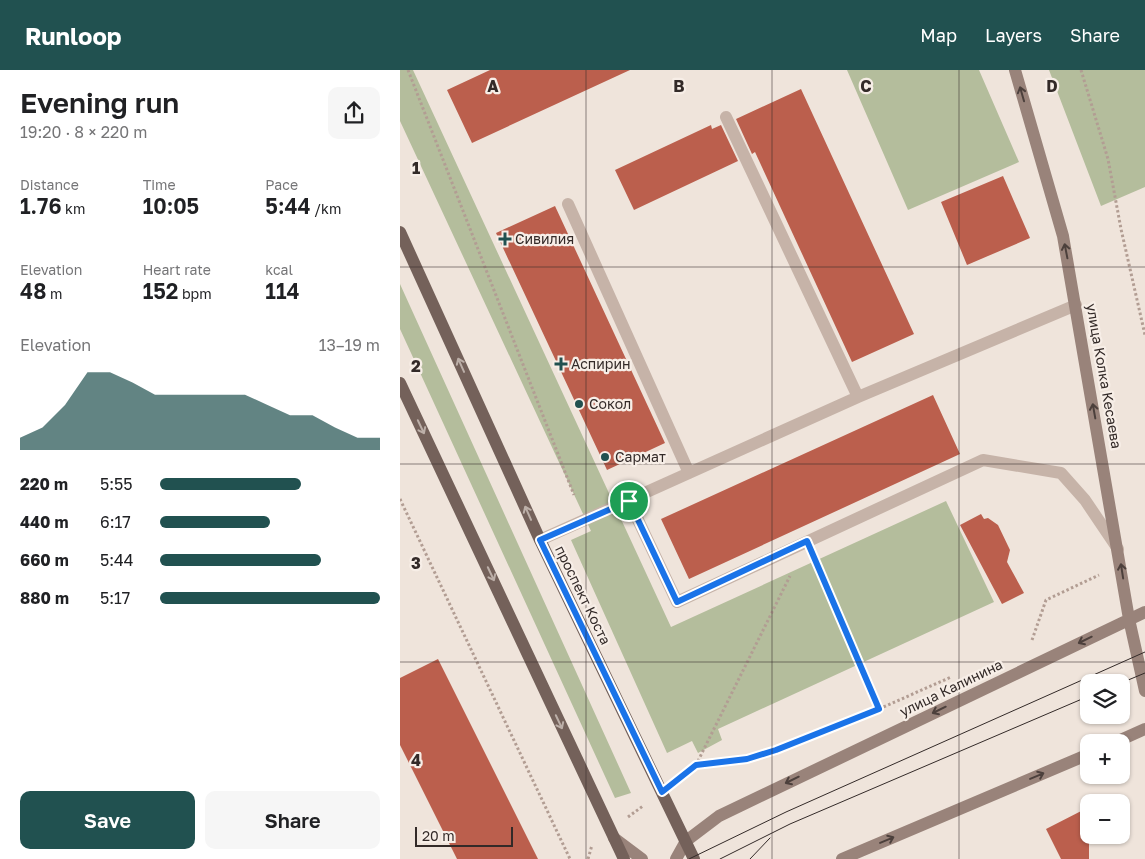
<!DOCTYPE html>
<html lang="en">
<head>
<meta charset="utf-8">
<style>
  :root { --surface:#fff; --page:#f6f6f6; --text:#202124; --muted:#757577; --accent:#215150 }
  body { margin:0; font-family:"Golos Text",sans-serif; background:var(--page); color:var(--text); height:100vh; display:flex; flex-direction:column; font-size:19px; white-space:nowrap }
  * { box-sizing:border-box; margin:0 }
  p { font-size:16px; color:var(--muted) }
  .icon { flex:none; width:28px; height:28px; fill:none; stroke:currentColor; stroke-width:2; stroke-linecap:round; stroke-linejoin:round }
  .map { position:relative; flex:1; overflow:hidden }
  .panel { display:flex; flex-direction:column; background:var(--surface); width:400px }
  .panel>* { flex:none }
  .controls { position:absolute; left:680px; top:604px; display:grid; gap:10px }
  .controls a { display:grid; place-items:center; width:50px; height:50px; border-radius:10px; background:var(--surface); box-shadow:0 1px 4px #0004; font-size:25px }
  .scale { position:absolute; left:15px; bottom:12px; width:98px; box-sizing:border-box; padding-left:5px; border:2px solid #332a28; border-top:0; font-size:14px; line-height:18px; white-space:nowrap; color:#332a28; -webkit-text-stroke:4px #f7eee7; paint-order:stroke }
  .pin { position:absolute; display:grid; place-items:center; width:42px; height:42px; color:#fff; margin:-21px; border:2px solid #fff; border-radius:50%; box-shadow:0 1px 5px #0007 }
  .round { display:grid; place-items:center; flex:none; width:52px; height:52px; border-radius:10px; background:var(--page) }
  .summary { display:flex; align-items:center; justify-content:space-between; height:85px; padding:0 20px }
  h1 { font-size:28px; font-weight:600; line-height:38px }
  .metrics { display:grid; grid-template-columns:repeat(3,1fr); gap:8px; height:85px; padding:5px 20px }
  .metrics div { display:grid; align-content:center }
  .metrics b { font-size:21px; font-weight:600 }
  .metrics small { font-size:14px; font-weight:400 }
  .metrics p { font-size:14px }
  .chart { height:140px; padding:10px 20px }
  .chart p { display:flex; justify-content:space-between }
  .chart svg { width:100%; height:90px; margin-top:5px; fill:var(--accent); opacity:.7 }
  .button { display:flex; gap:10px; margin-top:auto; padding:10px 20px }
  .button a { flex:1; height:58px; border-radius:10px; background:var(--accent); color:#fff; font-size:20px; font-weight:600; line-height:58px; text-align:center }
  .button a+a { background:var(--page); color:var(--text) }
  ul { padding:0 20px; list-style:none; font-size:16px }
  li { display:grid; grid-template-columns:80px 60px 1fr; align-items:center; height:38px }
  li i { height:12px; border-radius:6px; background:var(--accent) }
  header { display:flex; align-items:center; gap:30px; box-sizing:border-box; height:70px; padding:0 25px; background:var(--accent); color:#fff }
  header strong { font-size:24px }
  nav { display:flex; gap:28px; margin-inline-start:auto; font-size:18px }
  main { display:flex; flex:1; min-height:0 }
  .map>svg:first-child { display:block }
  .green { fill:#b4bd9c }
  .building { fill:#bb5f4d }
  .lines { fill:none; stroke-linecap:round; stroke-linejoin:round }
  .path { stroke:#b29d93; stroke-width:3; stroke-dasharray:2.5 2.5; stroke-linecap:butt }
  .lane { stroke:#c6b3a8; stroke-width:12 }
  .secondary { stroke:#99837a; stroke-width:12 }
  .primary { stroke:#74615a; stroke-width:12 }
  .tram { stroke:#332a28; stroke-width:1 }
  .oneway { stroke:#4c403c }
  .oneway2 { stroke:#bcafa8 }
  .route-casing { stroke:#fff; stroke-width:10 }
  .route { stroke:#1a73e8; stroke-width:6 }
  .grid { fill:none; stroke:#332a28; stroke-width:1; stroke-opacity:0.55 }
  .poi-dot { fill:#215150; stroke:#f7eee7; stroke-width:2 }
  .labels { text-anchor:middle; stroke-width:4.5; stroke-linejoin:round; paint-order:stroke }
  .poi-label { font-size:14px; fill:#332a28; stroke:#f7eee7; text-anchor:start }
  .street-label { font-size:14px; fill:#332a28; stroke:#f7eee7 }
  .grid-label { font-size:16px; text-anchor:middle; font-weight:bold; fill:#332a28; stroke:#f7eee7; stroke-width:4.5; stroke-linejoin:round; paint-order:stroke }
</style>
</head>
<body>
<header>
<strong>Runloop</strong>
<nav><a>Map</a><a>Layers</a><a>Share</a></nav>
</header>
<main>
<section class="panel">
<div class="summary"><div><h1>Evening run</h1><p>19:20 · 8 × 220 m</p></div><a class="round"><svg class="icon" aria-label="share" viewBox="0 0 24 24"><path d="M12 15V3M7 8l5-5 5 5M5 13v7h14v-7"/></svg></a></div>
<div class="metrics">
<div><p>Distance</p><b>1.76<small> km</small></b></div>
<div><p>Time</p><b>10:05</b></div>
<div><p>Pace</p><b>5:44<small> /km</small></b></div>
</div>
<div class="metrics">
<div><p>Elevation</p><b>48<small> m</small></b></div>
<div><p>Heart rate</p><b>152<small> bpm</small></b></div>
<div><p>kcal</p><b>114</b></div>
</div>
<div class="chart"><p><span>Elevation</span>13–19 m</p>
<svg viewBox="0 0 160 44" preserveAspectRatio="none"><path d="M0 44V38L10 33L20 22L30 6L40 6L50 11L60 17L70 17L80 17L90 17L100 17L110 22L120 27L130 27L140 33L150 38L160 38V44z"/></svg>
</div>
<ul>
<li><b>220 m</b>5:55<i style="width:64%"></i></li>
<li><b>440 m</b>6:17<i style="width:50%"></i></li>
<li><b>660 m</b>5:44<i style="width:73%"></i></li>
<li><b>880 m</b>5:17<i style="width:100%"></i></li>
</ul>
<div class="button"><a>Save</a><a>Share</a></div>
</section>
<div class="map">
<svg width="745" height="789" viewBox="0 0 745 789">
  <rect width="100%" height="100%" fill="#efe4db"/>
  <!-- green -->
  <path class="green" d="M0,0h13l258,557 275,-126 48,101 -276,127 4,11 -24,13 -6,-12 -25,12 -96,-213 20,-9 -191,-410z
    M447,0h132l40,92 -111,48z
    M649,0h96v117l-44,19z
    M0,214l231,509 -16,5 -215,-469z"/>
  <!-- building -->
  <path class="building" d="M90,0h140l-158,73 -25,-53z
    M401,19l113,245 -62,28 -97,-210 -3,2 -16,-35z
    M311,55l1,4 9,-4 17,36 -104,49 -19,-40z
    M603,106l27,62 -63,27 -26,-63z
    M155,136l110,237 -58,27 -111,-237z
    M533,325l27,59 -271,125 -28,-60z
    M581,444l3,5 4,-1 10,7 12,25 -3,12 17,31 -22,11 -42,-79z
    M38,589l100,200h-81l-57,-114v-67z
    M689,737v52h-28l-15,-30z"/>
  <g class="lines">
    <!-- path -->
    <path class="path" d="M8,0l166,425
      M681,0l27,89 13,70 24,106
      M0,429l170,360
      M416,492l63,147 72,-32
      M632,570l14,-40 53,-25
      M297,695l50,-6 29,-9 103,-41
      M280,708l16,-13 94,-189
      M228,747l15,-11
      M188,789l4,-14"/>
    <!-- lane -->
    <path class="lane" d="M326,47l132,280 218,-92
      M168,134l121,269
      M229,431l48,101 306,-142 78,13 24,27 33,49
      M140,470l318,-143"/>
    <!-- secondary -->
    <path class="secondary" d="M615,0l48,166 66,383 16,72
      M716,672l29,-13
      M214,768l28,21
      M276,789l10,-18 33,-25 426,-204
      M442,789l247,-105"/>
    <!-- primary -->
    <path class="primary" d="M0,162l140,308 154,319
      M0,313l224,476"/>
    <!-- tram -->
    <path class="tram" d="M721,613l24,-10
      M289,789l97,-47 359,-160
      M320,789l70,-35 299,-128
      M350,789l20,-21"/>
  </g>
  <!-- one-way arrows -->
  <defs><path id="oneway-shaft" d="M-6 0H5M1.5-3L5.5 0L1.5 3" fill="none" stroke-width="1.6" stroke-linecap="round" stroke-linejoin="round" transform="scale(1.25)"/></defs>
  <g class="oneway">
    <use href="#oneway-shaft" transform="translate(622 24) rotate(-106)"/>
    <use href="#oneway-shaft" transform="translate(666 181) rotate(-101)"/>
    <use href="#oneway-shaft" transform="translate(694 341) rotate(-100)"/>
    <use href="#oneway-shaft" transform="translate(722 501) rotate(-99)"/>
    <use href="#oneway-shaft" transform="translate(685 570) rotate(154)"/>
    <use href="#oneway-shaft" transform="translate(539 640) rotate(154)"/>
    <use href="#oneway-shaft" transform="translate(637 706) rotate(-23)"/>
    <use href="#oneway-shaft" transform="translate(392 710) rotate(154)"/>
    <use href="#oneway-shaft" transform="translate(487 770) rotate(-23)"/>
  </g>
  <g class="oneway2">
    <use href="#oneway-shaft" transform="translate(61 295) rotate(-114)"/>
    <use href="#oneway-shaft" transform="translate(21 357) rotate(65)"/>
    <use href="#oneway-shaft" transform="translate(128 443) rotate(-114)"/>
    <use href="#oneway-shaft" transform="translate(91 504) rotate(65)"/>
    <use href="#oneway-shaft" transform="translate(159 652) rotate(65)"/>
  </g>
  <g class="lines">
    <!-- route casing -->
    <g class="route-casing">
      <path id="route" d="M229,431l48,101 130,-61 72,168 -103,41 -29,9 -51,6 -34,27 -122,-252z"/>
    </g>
    <!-- route -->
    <use href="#route" class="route"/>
  </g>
  <!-- grid -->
  <path class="grid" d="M186,0v789M372,0v789M559,0v789M0,197h745M0,394h745M0,592h745"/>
  <!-- markers -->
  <g class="poi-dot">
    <path d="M102.5 161.5h5v5h5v5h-5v5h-5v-5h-5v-5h5z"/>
    <path d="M158.5 286.5h5v5h5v5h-5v5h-5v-5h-5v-5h5z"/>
    <circle cx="179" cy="334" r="5"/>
    <circle cx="205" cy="387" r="5"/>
  </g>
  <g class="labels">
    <!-- poi labels -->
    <g class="poi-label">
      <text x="115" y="174">Сивилия</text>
      <text x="171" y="299">Аспирин</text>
      <text x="189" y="339">Сокол</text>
      <text x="215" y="392">Сармат</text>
    </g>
    <!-- street labels -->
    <g class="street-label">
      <text transform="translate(704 306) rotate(80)" y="5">улица Колка Кесаева</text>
      <text transform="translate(183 525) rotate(64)" y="5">проспект Коста</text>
      <text transform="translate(551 618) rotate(-26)" y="5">улица Калинина</text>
    </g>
  </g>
  <g class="grid-label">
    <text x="93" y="22">A</text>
    <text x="279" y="22">B</text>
    <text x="466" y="22">C</text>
    <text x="652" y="22">D</text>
    <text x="16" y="104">1</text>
    <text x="16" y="302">2</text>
    <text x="16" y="499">3</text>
    <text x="16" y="696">4</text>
  </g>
</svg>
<div class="controls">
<a><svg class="icon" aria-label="layers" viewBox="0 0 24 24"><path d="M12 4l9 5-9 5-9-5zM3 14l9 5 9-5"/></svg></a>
<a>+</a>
<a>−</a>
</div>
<div class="scale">20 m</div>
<div class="pin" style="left:229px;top:431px;background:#1e9e55"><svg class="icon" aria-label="arrive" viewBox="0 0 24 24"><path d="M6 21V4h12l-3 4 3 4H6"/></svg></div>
</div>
</main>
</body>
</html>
